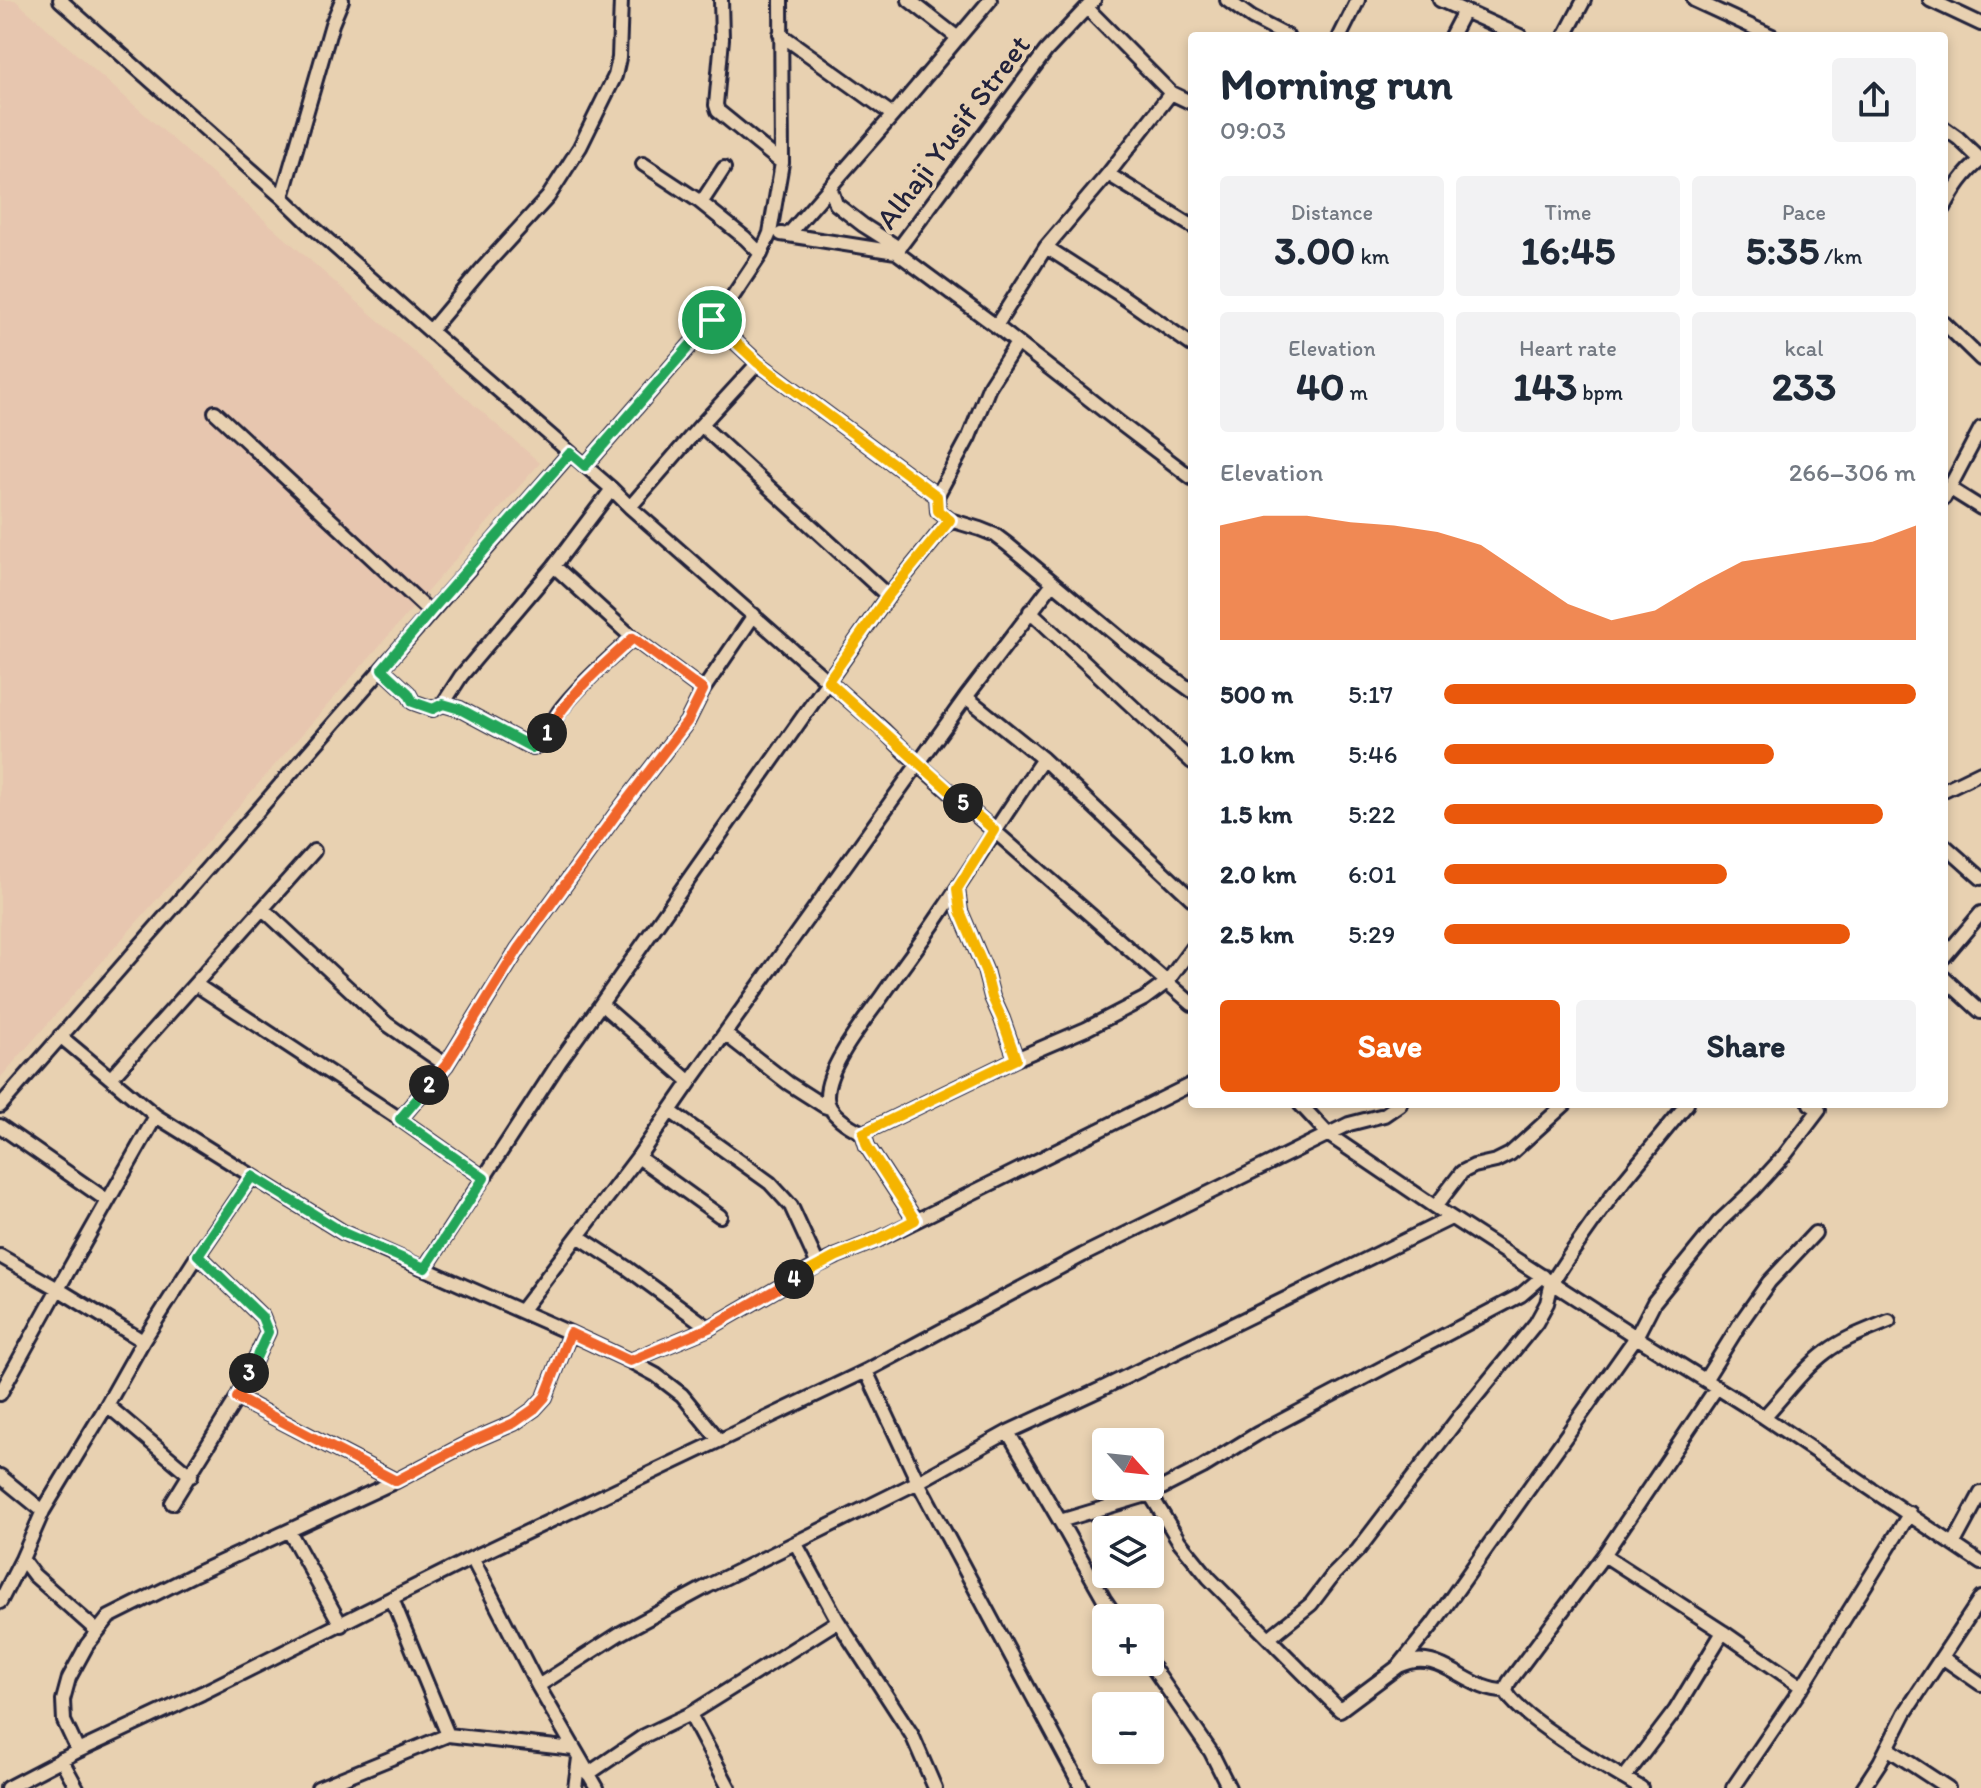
<!DOCTYPE html>
<html lang="en">
<head>
<meta charset="utf-8">
<style>
  :root { --surface:#fff; --page:#f2f2f3; --text:#1f2937; --muted:#747a83; --accent:#ea580c }
  body { margin:0; font-family:Itim,sans-serif; background:var(--page); color:var(--text); height:100vh; display:flex; flex-direction:column; font-size:30px; white-space:nowrap }
  * { box-sizing:border-box; margin:0 }
  p { font-size:26px; color:var(--muted) }
  .icon { flex:none; width:44px; height:44px; fill:none; stroke:currentColor; stroke-width:2; stroke-linecap:round; stroke-linejoin:round }
  .map { position:relative; flex:1; overflow:hidden }
  .sheet { position:absolute; left:1188px; top:32px; width:760px; height:1076px; display:flex; flex-direction:column; background:var(--surface); border-radius:8px; box-shadow:0 4px 12px #0003 }
  .sheet>* { flex:none }
  .needle { width:52px; rotate:117deg }
  .buttons { position:absolute; left:1092px; top:1428px; display:grid; gap:16px }
  .buttons a { display:grid; place-items:center; width:72px; height:72px; border-radius:8px; background:var(--surface); box-shadow:0 4px 12px #0003; font-size:40px }
  .pin { position:absolute; display:grid; place-items:center; width:68px; height:68px; color:#fff; margin:-34px; border:4px solid #fff; border-radius:50%; box-shadow:0 2px 8px #0007 }
  .km { position:absolute; width:40px; height:40px; margin:-20px; border-radius:50%; background:#222; color:#fff; font-size:22px; line-height:40px; text-align:center }
  .round { display:grid; place-items:center; flex:none; width:84px; height:84px; border-radius:8px; background:var(--page) }
  .headline { display:flex; align-items:center; justify-content:space-between; height:136px; padding:0 32px }
  h1 { font-size:44px; font-weight:800; line-height:60px }
  .metrics { display:grid; grid-template-columns:repeat(3,1fr); gap:12px; height:136px; padding:8px 32px }
  .metrics div { display:grid; align-content:center; border-radius:8px; background:var(--page); text-align:center }
  .metrics b { font-size:40px; font-weight:800 }
  .metrics small { font-size:22px; font-weight:400 }
  .metrics p { font-size:22px }
  .chart { height:224px; padding:16px 32px }
  .chart p { display:flex; justify-content:space-between }
  .chart svg { width:100%; height:144px; margin-top:8px; fill:var(--accent); opacity:.7 }
  .action { display:flex; gap:16px; margin-top:auto; padding:16px 32px }
  .action a { flex:1; height:92px; border-radius:8px; background:var(--accent); color:#fff; font-size:32px; font-weight:800; line-height:92px; text-align:center }
  .action a+a { background:var(--page); color:var(--text) }
  ul { padding:0 32px; list-style:none; font-size:26px }
  li { display:grid; grid-template-columns:128px 96px 1fr; align-items:center; height:60px }
  li i { height:20px; border-radius:10px; background:var(--accent) }
  .map>svg:first-child { display:block }
  .built { fill:#e7c6af }
  .lines { fill:none; stroke-linecap:round; stroke-linejoin:round }
  .minor-casing { stroke:#22223b; stroke-width:18 }
  .minor { stroke:#e8d1b1; stroke-width:12 }
  .split-1-casing { stroke:#fff; stroke-width:16 }
  .split-2-casing { stroke:#fff; stroke-width:16 }
  .split-3-casing { stroke:#fff; stroke-width:16 }
  .split-4-casing { stroke:#fff; stroke-width:16 }
  .split-5-casing { stroke:#fff; stroke-width:16 }
  .split-6-casing { stroke:#fff; stroke-width:16 }
  .split-1 { stroke:#22a559; stroke-width:10 }
  .split-2 { stroke:#f0652b; stroke-width:10 }
  .split-3 { stroke:#22a559; stroke-width:10 }
  .split-4 { stroke:#f0652b; stroke-width:10 }
  .split-5 { stroke:#f5b400; stroke-width:10 }
  .split-6 { stroke:#f5b400; stroke-width:10 }
  .labels { text-anchor:middle; stroke-width:8; stroke-linejoin:round; paint-order:stroke }
  .street-label { font-size:30px; fill:#22223b; stroke:#e8d1b1 }
</style>
</head>
<body>
<div class="map">
<svg width="1981" height="1788" viewBox="0 0 1981 1788">
  <rect width="100%" height="100%" fill="#e8d1b1"/>
  <filter id="ink" filterUnits="userSpaceOnUse"><feTurbulence type="fractalNoise" baseFrequency=".0125" numOctaves="2"/><feDisplacementMap in="SourceGraphic" scale="16" xChannelSelector="R" yChannelSelector="G"/><feConvolveMatrix kernelMatrix="1 2 1 2 8 2 1 2 1" color-interpolation-filters="sRGB"/></filter>
  <g filter="url(#ink)">
    <!-- built -->
    <path class="built" d="M0,0h15l525,463 -540,615z"/>
    <g class="lines">
      <!-- minor casing -->
      <g class="minor-casing">
        <path id="minor" d="M60,0l222,197 32,31 116,103 182,158 18,18 252,222 36,35 274,240
          M721,0l1,39 -6,66 2,6 64,52
          M909,0l49,38
          M1227,0l25,18 35,18
          M1440,0l80,36
          M1694,0l78,36
          M1930,0l51,24
          M780,34l113,81
          M1340,36l18,-36
          M1451,36l13,-25
          M1565,36l19,-36
          M1171,93l21,10
          M1944,128l14,10 23,22
          M643,164l56,37 6,-4 19,-29
          M1108,174l84,52
          M830,187l6,17 27,21 36,23
          M282,197l50,-173 10,-24
          M699,201l46,37 16,16
          M1944,208c10,-19 20,-35 37,-48
          M781,234l7,1 105,-120 97,-115
          M788,235l108,17 150,-201 48,-51
          M1046,247l73,47 73,51
          M896,252l100,74 50,-79 62,-73 63,-81 -84,-85
          M712,320l46,43 179,133 1,15 12,9 30,9 15,6 12,9 121,101 64,46
          M1944,323l37,36
          M996,326l125,98 71,54
          M430,331l52,-62 66,-72 32,-50 35,-71 4,-18 2,-58
          M215,412l215,200
          M701,425l187,171
          M585,466l148,-170 28,-42 9,-21 12,-70 -1,-163
          M1949,488l32,20
          M937,496l32,-59 21,-52 27,-42
          M1944,498l37,-70
          M630,507l71,-82 57,-62
          M950,520l-62,76 -287,408 89,78 276,-385 87,-114
          M554,566l79,72 70,52
          M1030,611l162,151
          M382,669l26,24 5,9 20,7 10,-5 17,5 73,39c15,-9 18,-27 29,-40 21,-26 46,-48 71,-70
          M966,697l77,62 149,140
          M443,704l18,-28 93,-110 58,-77
          M1944,790l37,-18
          M1944,845l37,33
          M957,889l3,22 25,59 7,27 10,22 14,40
          M263,909l124,115 59,41
          M1944,957l37,-44
          M1944,978l37,34
          M195,984l205,135 84,59
          M725,1034l63,49 36,23 6,2
          M60,1036l96,80 -98,173 85,52
          M111,1078l203,-227
          M1300,1104l29,31 106,72 201,130 128,80 217,146
          M0,1106l570,-653
          M670,1111l100,72 21,23 27,59
          M400,1119l46,-54 72,-116 99,-136 70,-91 16,-32 51,-75
          M0,1126l108,75
          M863,1133l153,-74 70,-30 58,-30 23,-17 25,-34
          M638,1157l82,59
          M252,1176l92,57 226,100 60,28 26,14 26,20 37,45
          M1435,1207l27,-35 12,-6 22,-5 14,-7 55,-50
          M915,1220l-48,-74 -4,-13c-13,-6 -37,-20 -36,-37 0,-30 38,-76 55,-100 20,-29 41,-56 60,-85 34,-50 66,-102 101,-152
          M578,1236l49,32 82,60
          M0,1256l58,33 -58,105
          M425,1268l135,-207 41,-57
          M521,1311l117,-154 52,-75
          M630,1361l79,-33 109,-63 19,-9 40,-16 315,-156
          M866,1371l52,111 164,306
          M1705,1380l38,-61 26,-37 46,-49
          M237,1398l159,83
          M107,1405l84,71
          M1764,1417c20,-21 38,-47 62,-65 18,-14 42,-22 63,-31
          M1008,1432l52,89 90,-27 53,-27 54,-33 264,-139 22,-19
          M0,1476l43,35
          M1150,1494l29,47 30,37 131,132 59,-44c41,-21 67,26 107,25
          M172,1503l65,-105 31,-66 -6,-15 -64,-62
          M1060,1521l44,78 13,19
          M289,1531l52,94
          M1954,1543l27,-50
          M796,1544l42,77 74,114 23,53
          M1604,1555l119,77 79,55
          M472,1558l66,128 59,102
          M22,1559l12,16 63,56
          M392,1599l56,136
          M0,1602l22,-43 21,-48 64,-106 36,-64 55,-86 54,-79 -96,-60
          M1269,1638l42,-34 22,-29 25,-25 102,-134 76,-93 11,-20 5,-21 15,-23 46,-65 74,-90
          M1942,1657l39,27
          M1149,1662l62,90 18,36
          M1399,1666l34,-42 203,-287 18,-35 65,-80 34,-32 31,-34 35,-46 -9,-6
          M538,1686l81,-52 89,-48 210,-104 90,-50 91,-42 352,-172
          M1506,1691l3,-9 95,-127 113,-168
          M1506,1691c11,26 106,80 135,97
          M690,1714l39,74
          M1887,1748l61,40
          M78,1751l-14,-30 -1,-21 6,-22 18,-33 22,-28 86,-43 201,-93 74,-39 44,-19 20,-14 11,-12 25,-64
          M61,1759l16,29
          M588,1774l56,-38 46,-22 148,-93
          M1624,1778l51,-67 48,-79
          M7,1788l71,-37 124,-58 270,-135 394,-187 217,-116 266,-131 35,-9 16,-11
          M318,1788l130,-53 126,14
          M575,1788l4,-30
          M1733,1788l69,-101 108,-174
          M1863,1788l17,-26 25,-49 76,-115"/>
      </g>
      <!-- minor -->
      <use href="#minor" class="minor"/>
    </g>
  </g>
  <g class="lines" filter="url(#ink)">
    <!-- split-1 casing -->
    <g class="split-1-casing">
      <path id="split-1" d="M547,733l-6,10 -8,5 -73,-39 -17,-5 -10,5 -20,-7 -5,-9 -26,-24 48,-57 140,-159 15,13 127,-146"/>
    </g>
    <!-- split-2 casing -->
    <g class="split-2-casing">
      <path id="split-2" d="M429,1085l17,-20 72,-116 99,-136 70,-91 16,-32 -70,-52c-33,30 -64,56 -86,95"/>
    </g>
    <!-- split-3 casing -->
    <g class="split-3-casing">
      <path id="split-3" d="M249,1373l19,-41 -6,-15 -64,-62 54,-79 92,57 81,35 59,-90 -84,-59 29,-34"/>
    </g>
    <!-- split-4 casing -->
    <g class="split-4-casing">
      <path id="split-4" d="M249,1373l-12,25 159,83 74,-39 44,-19 20,-14 11,-12 25,-64 60,28 79,-33 85,-49"/>
    </g>
    <!-- split-5 casing -->
    <g class="split-5-casing">
      <path id="split-5" d="M794,1279l43,-23 40,-16 38,-20 -48,-74 -4,-13 153,-74 -14,-40 -10,-22 -7,-27 -25,-59 -3,-22 37,-59 -31,-27"/>
    </g>
    <!-- split-6 casing -->
    <g class="split-6-casing">
      <path id="split-6" d="M712,320l46,43 179,133 1,15 12,9 -62,76 -60,85 135,122"/>
    </g>
    <!-- split-1 -->
    <use href="#split-1" class="split-1"/>
    <!-- split-2 -->
    <use href="#split-2" class="split-2"/>
    <!-- split-3 -->
    <use href="#split-3" class="split-3"/>
    <!-- split-4 -->
    <use href="#split-4" class="split-4"/>
    <!-- split-5 -->
    <use href="#split-5" class="split-5"/>
    <!-- split-6 -->
    <use href="#split-6" class="split-6"/>
  </g>
  <g class="labels">
    <!-- street labels -->
    <g class="street-label">
      <text transform="translate(953 132) rotate(-53)" y="10">Alhaji Yusif Street</text>
    </g>
  </g>
</svg>
<div class="buttons">
<a><svg class="needle" viewBox="-14 -14 28 28"><path d="M0-13l5 13h-10z" fill="#e53935"/><path d="M0 13l5-13h-10z" fill="#747a83"/></svg></a>
<a><svg class="icon" aria-label="layers" viewBox="0 0 24 24"><path d="M12 4l9 5-9 5-9-5zM3 14l9 5 9-5"/></svg></a>
<a>+</a>
<a>−</a>
</div>
<div class="pin" style="left:712px;top:320px;background:#1e9e55"><svg class="icon" aria-label="arrive" viewBox="0 0 24 24"><path d="M6 21V4h12l-3 4 3 4H6"/></svg></div>
<b class="km" style="left:547px;top:733px">1</b>
<b class="km" style="left:429px;top:1085px">2</b>
<b class="km" style="left:249px;top:1373px">3</b>
<b class="km" style="left:794px;top:1279px">4</b>
<b class="km" style="left:963px;top:803px">5</b>
<section class="sheet">
<div class="headline"><div><h1>Morning run</h1><p>09:03</p></div><a class="round"><svg class="icon" aria-label="share" viewBox="0 0 24 24"><path d="M12 15V3M7 8l5-5 5 5M5 13v7h14v-7"/></svg></a></div>
<div class="metrics">
<div><p>Distance</p><b>3.00<small> km</small></b></div>
<div><p>Time</p><b>16:45</b></div>
<div><p>Pace</p><b>5:35<small> /km</small></b></div>
</div>
<div class="metrics">
<div><p>Elevation</p><b>40<small> m</small></b></div>
<div><p>Heart rate</p><b>143<small> bpm</small></b></div>
<div><p>kcal</p><b>233</b></div>
</div>
<div class="chart"><p><span>Elevation</span>266–306 m</p>
<svg viewBox="0 0 160 44" preserveAspectRatio="none"><path d="M0 44V9L10 6L20 6L30 8L40 9L50 11L60 15L70 24L80 33L90 38L100 35L110 27L120 20L130 18L140 16L150 14L160 9V44z"/></svg>
</div>
<ul>
<li><b>500 m</b>5:17<i style="width:100%"></i></li>
<li><b>1.0 km</b>5:46<i style="width:70%"></i></li>
<li><b>1.5 km</b>5:22<i style="width:93%"></i></li>
<li><b>2.0 km</b>6:01<i style="width:60%"></i></li>
<li><b>2.5 km</b>5:29<i style="width:86%"></i></li>
</ul>
<div class="action"><a>Save</a><a>Share</a></div>
</section>
</div>
</body>
</html>
